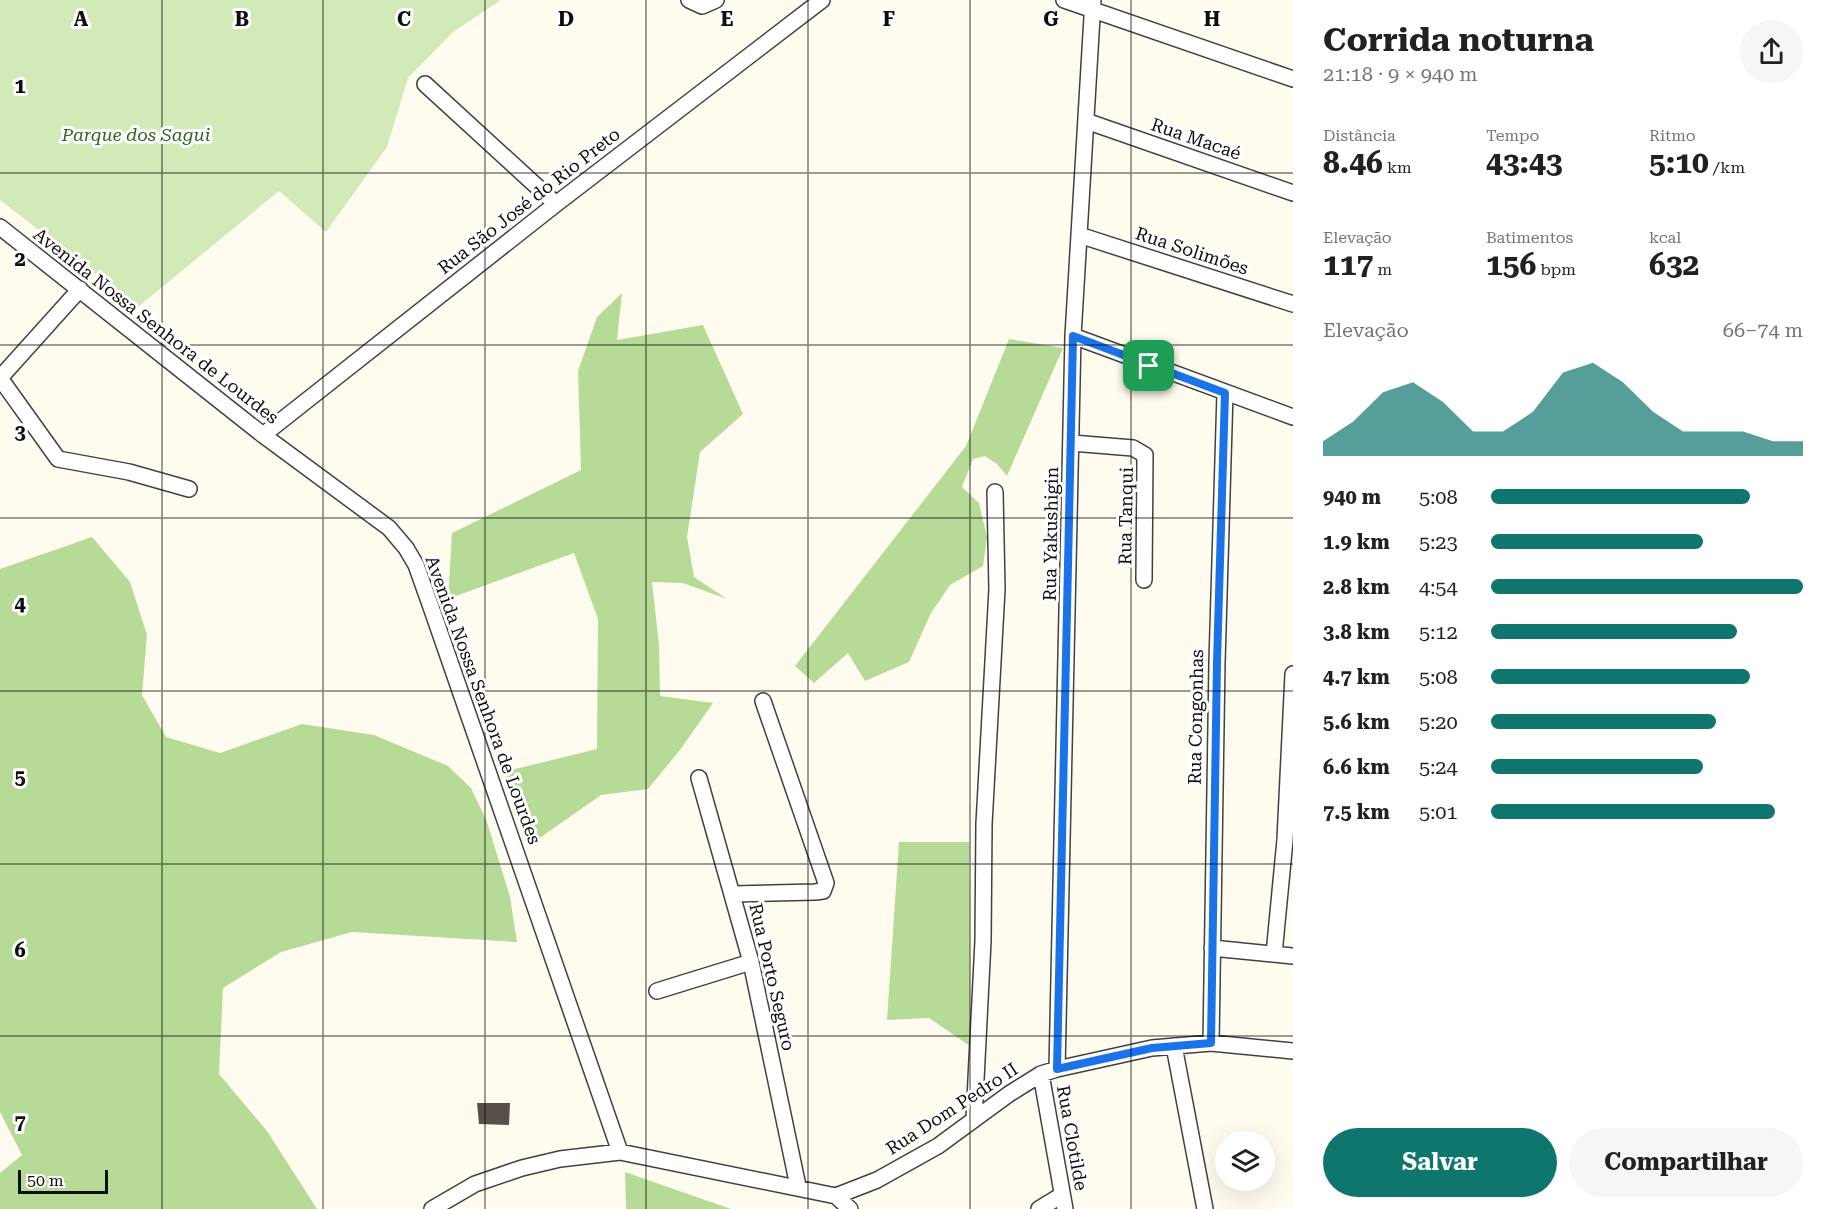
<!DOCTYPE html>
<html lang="pt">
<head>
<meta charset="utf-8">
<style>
  :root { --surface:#fff; --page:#f6f6f6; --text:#202124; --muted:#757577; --accent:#0f766e }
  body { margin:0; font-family:"Roboto Serif",serif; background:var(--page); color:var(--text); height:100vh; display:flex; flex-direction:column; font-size:22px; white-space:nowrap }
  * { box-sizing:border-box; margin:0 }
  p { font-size:20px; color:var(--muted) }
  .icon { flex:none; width:33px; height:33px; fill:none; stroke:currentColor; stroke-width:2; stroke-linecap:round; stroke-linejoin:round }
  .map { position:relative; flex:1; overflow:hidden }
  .panel { display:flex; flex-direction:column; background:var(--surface); width:540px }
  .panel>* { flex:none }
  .fabs { position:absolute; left:1215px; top:1131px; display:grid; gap:12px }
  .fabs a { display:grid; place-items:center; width:60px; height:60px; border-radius:50%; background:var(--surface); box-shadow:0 6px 24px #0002; font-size:30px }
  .scale { position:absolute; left:18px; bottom:15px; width:90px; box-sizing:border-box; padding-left:6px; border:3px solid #0e0e0e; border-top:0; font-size:16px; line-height:21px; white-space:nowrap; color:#0e0e0e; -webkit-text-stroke:4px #fff; paint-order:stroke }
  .pin { position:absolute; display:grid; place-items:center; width:51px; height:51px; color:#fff; margin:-26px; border-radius:12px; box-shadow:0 3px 9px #0006 }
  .round { display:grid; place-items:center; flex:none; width:63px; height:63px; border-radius:32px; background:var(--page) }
  .headline { display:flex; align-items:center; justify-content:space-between; height:102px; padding:0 30px }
  h1 { font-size:33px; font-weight:700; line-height:45px }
  .metrics { display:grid; grid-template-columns:repeat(3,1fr); gap:9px; height:102px; padding:6px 30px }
  .metrics div { display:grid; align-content:center }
  .metrics b { font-size:30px; font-weight:700 }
  .metrics small { font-size:16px; font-weight:400 }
  .metrics p { font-size:16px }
  .chart { height:168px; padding:12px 30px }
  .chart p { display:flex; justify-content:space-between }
  .chart svg { width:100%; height:108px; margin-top:6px; fill:var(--accent); opacity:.7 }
  .action { display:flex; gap:12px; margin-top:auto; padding:12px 30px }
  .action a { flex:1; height:69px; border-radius:36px; background:var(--accent); color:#fff; font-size:24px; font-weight:700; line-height:69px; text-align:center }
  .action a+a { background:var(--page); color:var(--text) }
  ul { padding:0 30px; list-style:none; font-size:20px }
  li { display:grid; grid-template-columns:96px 72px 1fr; align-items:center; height:45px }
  li i { height:15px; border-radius:8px; background:var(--accent) }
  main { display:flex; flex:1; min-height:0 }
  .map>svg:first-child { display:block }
  .green { fill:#d2eab8 }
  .forest { fill:#b6db97 }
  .building { fill:#574f4a }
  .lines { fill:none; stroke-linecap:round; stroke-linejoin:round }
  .minor-casing { stroke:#414141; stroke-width:18 }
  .minor { stroke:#fff; stroke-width:15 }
  .route-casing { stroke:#fff; stroke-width:12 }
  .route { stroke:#1a73e8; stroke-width:8 }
  .grid { fill:none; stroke:#0e0e0e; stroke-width:1.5; stroke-opacity:0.55 }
  .labels { text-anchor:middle; stroke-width:6; stroke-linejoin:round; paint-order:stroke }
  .park-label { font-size:18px; font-style:italic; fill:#2d671d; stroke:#fff }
  .street-label { font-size:18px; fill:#0e0e0e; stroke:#fff }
  .grid-label { font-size:20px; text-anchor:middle; font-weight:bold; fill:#0e0e0e; stroke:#fff; stroke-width:6; stroke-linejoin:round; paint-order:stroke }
</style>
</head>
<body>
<main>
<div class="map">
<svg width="1293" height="1209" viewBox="0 0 1293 1209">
  <rect width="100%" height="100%" fill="#fffcef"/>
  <!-- green -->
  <path class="green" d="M0,0h501l-48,32 -45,46 -21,69 -61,85 -47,-41 -141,116 -138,-107z"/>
  <!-- forest -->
  <path class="forest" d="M622,293l-5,47 86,-15 40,89 -43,38 -13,85 7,40 33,22 -44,-16 -31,-1 7,63 1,51 53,7 -33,47 -32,39 -47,6 -70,49 -28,-72 94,-23 1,-130 -24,-66 -126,46 4,-66 129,-63 -3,-99 19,-54z
    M1009,339l54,9 -56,128 -10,-12 -12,-8 -12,3 -11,28 17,16 8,34 -4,29 -33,19 -19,28 -22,49 -44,19 -17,-28 -34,30 -19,-17 171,-220z
    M92,537l38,45 17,53 -5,60 24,42 54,16 82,-29 72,11 74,31 23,22 16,34 23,75 7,45 -165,-10 -71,20 -58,36 -4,86 48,57 50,78h-317v-36l22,-18 -22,-43v-543z
    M899,842h70l1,204 -41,-28 -42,2z
    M625,1172l106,37h-105z"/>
  <!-- building -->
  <path class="building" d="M477,1103h33l-1,22 -30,-1z"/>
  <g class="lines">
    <!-- minor casing -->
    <g class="minor-casing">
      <path id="minor" d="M689,0l13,6 14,-6
        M1064,0l229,79
        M425,84l131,120
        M1086,121l207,72
        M0,227l263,208 126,93 17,20 10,17 16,45 188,542
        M1079,235l214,69
        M1073,336l220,81
        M0,378l58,81 71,13 60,17
        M0,378l80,-89
        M263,435l293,-231 266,-204
        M1072,443l61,5 12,7 -1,125
        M699,778l52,184 47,224
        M733,894l82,-2 8,-1 3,-8 -63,-182
        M1212,948l81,8
        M1274,954l11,-114 8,-166
        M657,991l94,-29
        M1211,1043l6,-381 8,-269
        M1174,1046l31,163
        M1057,1069l16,-733 20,-336
        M1041,1074l24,135
        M974,1119l9,-178 1,-117 13,-235 -2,-97
        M836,1196l14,13
        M432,1209l43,-25 47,-16 38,-9 60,-7 216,44 41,-16 61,-34 71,-52 32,-20 16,-5 95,-21 59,-5 82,8
        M1039,1209l23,-14"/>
    </g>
    <!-- minor -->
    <use href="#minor" class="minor"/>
  </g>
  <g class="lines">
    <!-- route casing -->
    <g class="route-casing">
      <path id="route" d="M1073,336l152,57 -8,269 -6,381 -59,5 -95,21z"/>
    </g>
    <!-- route -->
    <use href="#route" class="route"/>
  </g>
  <!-- grid -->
  <path class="grid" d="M162,0v1209M323,0v1209M485,0v1209M646,0v1209M808,0v1209M970,0v1209M1131,0v1209M0,173h1293M0,345h1293M0,518h1293M0,691h1293M0,864h1293M0,1036h1293"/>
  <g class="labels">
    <!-- park labels -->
    <g class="park-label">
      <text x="136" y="141">Parque dos Sagui</text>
    </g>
    <!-- street labels -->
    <g class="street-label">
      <text transform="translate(1196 139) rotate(19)" y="6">Rua Macaé</text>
      <text transform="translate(529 201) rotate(-38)" y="6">Rua São José do Rio Preto</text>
      <text transform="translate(1192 251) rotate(18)" y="6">Rua Solimões</text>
      <text transform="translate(156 326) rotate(38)" y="6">Avenida Nossa Senhora de Lourdes</text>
      <text transform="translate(1126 516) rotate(-89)" y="6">Rua Tanqui</text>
      <text transform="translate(1051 534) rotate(-89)" y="6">Rua Yakushigin</text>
      <text transform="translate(483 700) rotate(70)" y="6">Avenida Nossa Senhora de Lourdes</text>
      <text transform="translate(1196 717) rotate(-89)" y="6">Rua Congonhas</text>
      <text transform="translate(772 977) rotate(77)" y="6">Rua Porto Seguro</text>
      <text transform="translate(952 1109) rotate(-33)" y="6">Rua Dom Pedro II</text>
      <text transform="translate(1072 1138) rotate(80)" y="6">Rua Clotilde</text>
    </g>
  </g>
  <g class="grid-label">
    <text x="81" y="26">A</text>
    <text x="242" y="26">B</text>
    <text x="404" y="26">C</text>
    <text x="566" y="26">D</text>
    <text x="727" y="26">E</text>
    <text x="889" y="26">F</text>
    <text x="1051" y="26">G</text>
    <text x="1212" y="26">H</text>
    <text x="20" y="93">1</text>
    <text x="20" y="266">2</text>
    <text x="20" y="439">3</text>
    <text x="20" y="611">4</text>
    <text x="20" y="784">5</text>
    <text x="20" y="957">6</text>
    <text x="20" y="1129">7</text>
  </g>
</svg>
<div class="fabs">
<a><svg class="icon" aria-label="layers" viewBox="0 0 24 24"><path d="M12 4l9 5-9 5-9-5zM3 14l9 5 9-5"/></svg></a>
</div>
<div class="scale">50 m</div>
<div class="pin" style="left:1149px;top:366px;background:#1e9e55"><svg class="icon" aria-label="arrive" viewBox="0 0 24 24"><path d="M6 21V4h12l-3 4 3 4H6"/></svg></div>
</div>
<section class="panel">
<div class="headline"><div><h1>Corrida noturna</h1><p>21:18 · 9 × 940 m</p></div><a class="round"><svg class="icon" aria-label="share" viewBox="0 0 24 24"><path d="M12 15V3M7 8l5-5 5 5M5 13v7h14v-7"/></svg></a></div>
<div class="metrics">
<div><p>Distância</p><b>8.46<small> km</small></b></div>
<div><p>Tempo</p><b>43:43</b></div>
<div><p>Ritmo</p><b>5:10<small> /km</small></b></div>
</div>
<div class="metrics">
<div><p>Elevação</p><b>117<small> m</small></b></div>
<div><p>Batimentos</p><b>156<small> bpm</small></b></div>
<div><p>kcal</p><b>632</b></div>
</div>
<div class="chart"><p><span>Elevação</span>66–74 m</p>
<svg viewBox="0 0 160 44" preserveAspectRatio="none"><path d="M0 44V38L10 30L20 18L30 14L40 22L50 34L60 34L70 26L80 10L90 6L100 14L110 26L120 34L130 34L140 34L150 38L160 38V44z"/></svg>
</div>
<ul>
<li><b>940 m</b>5:08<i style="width:83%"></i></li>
<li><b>1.9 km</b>5:23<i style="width:68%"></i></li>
<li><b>2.8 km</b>4:54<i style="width:100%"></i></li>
<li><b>3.8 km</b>5:12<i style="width:79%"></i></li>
<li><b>4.7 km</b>5:08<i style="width:83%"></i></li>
<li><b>5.6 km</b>5:20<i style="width:72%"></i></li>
<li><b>6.6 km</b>5:24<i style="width:68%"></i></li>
<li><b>7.5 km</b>5:01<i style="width:91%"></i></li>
</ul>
<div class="action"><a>Salvar</a><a>Compartilhar</a></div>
</section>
</main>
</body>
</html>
